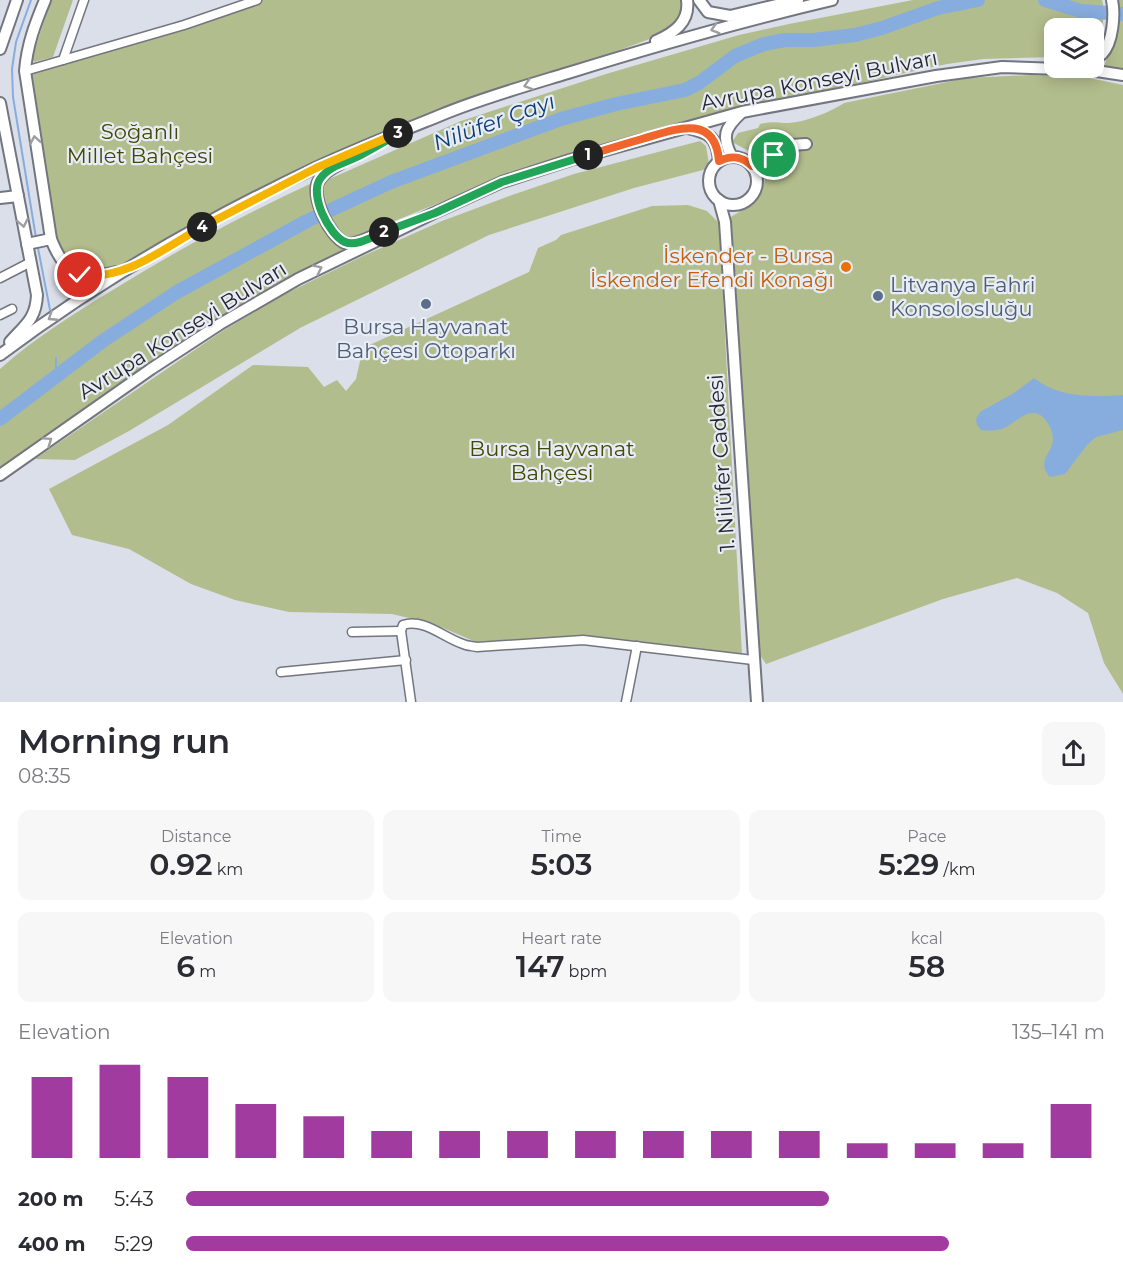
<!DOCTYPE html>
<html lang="en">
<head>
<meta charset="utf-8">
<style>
	body { margin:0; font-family:Montserrat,sans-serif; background:#f7f7f7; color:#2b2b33; height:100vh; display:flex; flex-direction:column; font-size:22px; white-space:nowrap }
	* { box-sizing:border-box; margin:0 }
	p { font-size:20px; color:#7c7c81 }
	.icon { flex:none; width:33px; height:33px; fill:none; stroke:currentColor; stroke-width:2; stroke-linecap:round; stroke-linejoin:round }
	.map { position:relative; height:702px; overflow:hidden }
	.side { display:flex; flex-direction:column; background:#fff; flex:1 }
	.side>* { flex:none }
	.fabs { position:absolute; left:1044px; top:18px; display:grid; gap:12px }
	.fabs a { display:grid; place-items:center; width:60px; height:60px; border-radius:12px; background:#fff; box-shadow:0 3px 15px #0003; font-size:30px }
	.pin { position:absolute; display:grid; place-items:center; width:51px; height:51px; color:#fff; margin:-26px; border:3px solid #fff; border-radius:50%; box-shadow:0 2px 6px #0007 }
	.km { position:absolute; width:30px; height:30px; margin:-15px; border-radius:50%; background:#222; color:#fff; font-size:16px; line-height:30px; text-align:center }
	.round { display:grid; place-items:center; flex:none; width:63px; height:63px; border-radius:12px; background:#f7f7f7 }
	.overview { display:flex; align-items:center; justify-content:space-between; height:102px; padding:0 18px }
	h1 { font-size:33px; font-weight:600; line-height:45px }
	.stats { display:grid; grid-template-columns:repeat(3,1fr); gap:9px; height:102px; padding:6px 18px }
	.stats div { display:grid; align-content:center; border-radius:12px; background:#f7f7f7; text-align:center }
	.stats b { font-size:30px; font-weight:600 }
	.stats small { font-size:16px; font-weight:400 }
	.stats p { font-size:16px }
	.chart { height:168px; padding:12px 18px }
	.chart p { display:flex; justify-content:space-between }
	.chart svg { width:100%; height:108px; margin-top:6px; stroke:#a13b9f; stroke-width:6 }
	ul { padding:0 18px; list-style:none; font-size:20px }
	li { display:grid; grid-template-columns:96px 72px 1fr; align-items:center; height:45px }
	li i { height:15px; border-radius:8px; background:#a13b9f }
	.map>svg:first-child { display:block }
	.green { fill:#b2bd8d }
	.water { fill:#87adde }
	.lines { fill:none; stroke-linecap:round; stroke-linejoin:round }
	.stream { stroke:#87adde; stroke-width:2 }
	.river { stroke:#87adde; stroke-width:14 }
	.minor-casing { stroke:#73767f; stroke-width:11 }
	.major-casing { stroke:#73767f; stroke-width:14 }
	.minor { stroke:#fff; stroke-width:8 }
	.major { stroke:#fff; stroke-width:10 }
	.oneway { stroke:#9e9ea0 }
	.split-1-casing { stroke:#fff; stroke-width:12 }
	.split-2-casing { stroke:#fff; stroke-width:12 }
	.split-3-casing { stroke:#fff; stroke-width:12 }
	.split-4-casing { stroke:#fff; stroke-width:12 }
	.split-5-casing { stroke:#fff; stroke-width:12 }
	.split-1 { stroke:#f0652b; stroke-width:8 }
	.split-2 { stroke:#22a559; stroke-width:8 }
	.split-3 { stroke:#22a559; stroke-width:8 }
	.split-4 { stroke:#f5b400; stroke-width:8 }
	.split-5 { stroke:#f5b400; stroke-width:8 }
	.food-dot { fill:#e8710a; stroke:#e8ecf6; stroke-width:2 }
	.service-dot { fill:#5c6f8a; stroke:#e8ecf6; stroke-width:2 }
	.labels { text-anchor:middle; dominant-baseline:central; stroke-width:4.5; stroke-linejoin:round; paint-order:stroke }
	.street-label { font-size:21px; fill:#27282c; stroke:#e8ecf6 }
	.park-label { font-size:21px; fill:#404a00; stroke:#e8ecf6 }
	.food-label { font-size:21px; fill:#c56008; stroke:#e8ecf6; text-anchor:end }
	.service-label { font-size:21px; fill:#4e5e75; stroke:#e8ecf6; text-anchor:start }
	.water-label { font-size:22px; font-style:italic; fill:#0a3e79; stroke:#e8ecf6 }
</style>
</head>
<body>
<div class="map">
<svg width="1123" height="702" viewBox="0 0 1123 702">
	<rect width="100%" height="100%" fill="#dbdfe9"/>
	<g class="green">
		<polygon points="51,0 73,0 53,57 34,62 32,58"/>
		<polygon points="257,0 683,0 685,10 678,23 663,34 577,66 447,108 127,266 95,274 77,270 63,258 53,231 28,72"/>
		<path d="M 913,0 L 1102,0 C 1106,12 1101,46 1094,57 L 1094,28 L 1054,28 L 1054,57 L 983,59 L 947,64 L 742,109 L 502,177 L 363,234 C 359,235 353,238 349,237 C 337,236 323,199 321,189 L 327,180 L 461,121 L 606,74 L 739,35 L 789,24 Z"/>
		<polygon points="1115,0 1123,0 1123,71 1104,67 1113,39"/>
		<path d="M 1030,75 L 1085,77 L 1123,85 L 1123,694 L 1104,663 L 1088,613 L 1057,593 L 1017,578 L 943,599 L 766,664 L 758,652 L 735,271 L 729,218 L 753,204 L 759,197 L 768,171 L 758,156 L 732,142 L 738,133 L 758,128 L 760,124 C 770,122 775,122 784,123 C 801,124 831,112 844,103 L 967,78 Z"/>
		<polygon points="700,141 706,146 709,164 703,170 634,188 489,235 300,328 129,431 75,460 35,459 221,332 287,293 363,256 442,221 512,195 574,174"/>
		<path d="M 312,183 C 313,206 324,236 345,248 L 332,256 L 297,274 L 213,322 L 121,383 L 0,470 L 0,369 C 36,337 75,313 116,288 C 179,249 245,214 312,183 Z"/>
		<polygon points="688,205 707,211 719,223 742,654 581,637 476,642 434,624 392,614 289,612 235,600 191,584 129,549 72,535 49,489 168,425 253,365 308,367 324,387 337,380 346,391 356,379 363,348 529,272 538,248 556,240 561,235 652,206"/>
	</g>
	<path class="water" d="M 1034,378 C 1059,398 1093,397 1123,395 L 1123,430 L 1096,437 L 1087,445 L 1065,474 L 1050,477 C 1031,455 1066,452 1047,422 C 1035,404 1021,417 1008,426 C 1000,431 989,431 981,430 L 977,425 L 976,419 L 980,412 L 1014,393 Z"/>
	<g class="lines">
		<g class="stream">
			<polyline points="31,0 16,42 12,69 13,97 36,238"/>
			<polyline points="38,248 50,310"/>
			<polyline points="56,358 56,376"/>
		</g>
		<g class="river">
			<polyline points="1045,0 1081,11 1123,14"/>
			<polyline points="0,419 104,340 177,292 307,221 391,182 561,119 616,104 685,90 699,83 735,56 764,44 785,40 813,40 855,35 882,28 938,8 978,0"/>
		</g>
		<defs>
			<g id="minor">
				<polyline points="63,60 84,0"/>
				<polyline points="25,71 184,25 257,0"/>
				<polyline points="0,278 31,262"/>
				<polyline points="0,315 12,309"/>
				<polyline points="352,632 401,631"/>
				<polyline points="281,672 406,660"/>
				<path d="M 411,702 L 401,631 L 403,625 C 424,618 444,638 463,644 C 467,646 473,646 477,647 L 583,640 L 753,660"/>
				<polyline points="626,702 637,646"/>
			</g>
			<g id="major">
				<path d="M 45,0 C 35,24 27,45 25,71 L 51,239 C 65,275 80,281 116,272"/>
				<polyline points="699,0 708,12 730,16 798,0"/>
				<path d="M 656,41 C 674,33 690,22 687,0"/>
				<polyline points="0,49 17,0"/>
				<path d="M 1094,58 C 1095,58 1101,55 1102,54 C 1113,43 1115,14 1112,0"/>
				<path d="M 0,103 L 37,295 C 36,319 25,325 10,342"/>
				<path d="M 687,128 C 710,133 717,137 719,161"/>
				<path d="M 732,157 C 721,136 725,128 741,113"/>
				<circle cx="733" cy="181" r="24"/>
				<path d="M 340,164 C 332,168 323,173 318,182 C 311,197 330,237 345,243 C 353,246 365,239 373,236"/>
				<polyline points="752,166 791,145 806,144"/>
				<polyline points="0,198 18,196"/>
				<polyline points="719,200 725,222 757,702"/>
				<polyline points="27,244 51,239"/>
				<path d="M 0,355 C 97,282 205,220 315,168 C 356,149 399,132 441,115 C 482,98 525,86 568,73 C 655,46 743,21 832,0"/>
				<polyline points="0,475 151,369 220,324 298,279 434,213 502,182 570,160 742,112 936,76 1002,67 1090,70 1123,75"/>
			</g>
		</defs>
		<use href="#minor" class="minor-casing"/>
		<use href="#major" class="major-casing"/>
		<use href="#minor" class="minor"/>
		<use href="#major" class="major"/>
	</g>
	<defs><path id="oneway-chevron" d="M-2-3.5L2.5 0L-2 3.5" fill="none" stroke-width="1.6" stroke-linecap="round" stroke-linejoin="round" transform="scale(1.5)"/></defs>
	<g class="oneway">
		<use href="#oneway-chevron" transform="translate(715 29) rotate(164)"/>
		<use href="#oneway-chevron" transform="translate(528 85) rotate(163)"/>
		<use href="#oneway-chevron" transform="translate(35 140) rotate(-100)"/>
		<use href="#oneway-chevron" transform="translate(23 223) rotate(79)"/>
		<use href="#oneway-chevron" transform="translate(318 269) rotate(-26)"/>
		<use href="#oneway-chevron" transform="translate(52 317) rotate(147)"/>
		<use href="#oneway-chevron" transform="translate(48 441) rotate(-35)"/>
	</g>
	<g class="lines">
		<defs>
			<path id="split-1" d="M 588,155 C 606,150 624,144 642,139 C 673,130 715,112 719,161 C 732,155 742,156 752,166 L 774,155"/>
			<polyline id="split-2" points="384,232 435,213 502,182 588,155"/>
			<path id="split-3" d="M 384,232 C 374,236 356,247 345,242 C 329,235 309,195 320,179 C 329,166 345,163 359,156 C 374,148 389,139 403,131 L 398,133"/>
			<polyline id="split-4" points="202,227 316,168 398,133"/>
			<path id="split-5" d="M 80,275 C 125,281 164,248 202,227"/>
		</defs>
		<use href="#split-1" class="split-1-casing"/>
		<use href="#split-2" class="split-2-casing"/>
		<use href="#split-3" class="split-3-casing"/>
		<use href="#split-4" class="split-4-casing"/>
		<use href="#split-5" class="split-5-casing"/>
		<use href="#split-1" class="split-1"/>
		<use href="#split-2" class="split-2"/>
		<use href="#split-3" class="split-3"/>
		<use href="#split-4" class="split-4"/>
		<use href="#split-5" class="split-5"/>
	</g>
	<circle class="food-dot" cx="846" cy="267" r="6"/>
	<g class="service-dot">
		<circle cx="878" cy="296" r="6"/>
		<circle cx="426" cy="304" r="6"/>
	</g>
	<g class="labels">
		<g class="street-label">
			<text transform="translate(819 80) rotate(-11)">Avrupa Konseyi Bulvarı</text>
			<text transform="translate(182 330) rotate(-32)">Avrupa Konseyi Bulvarı</text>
			<text transform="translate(721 463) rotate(-94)">1. Nilüfer Caddesi</text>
		</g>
		<g class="park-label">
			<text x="140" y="131">Soğanlı<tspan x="140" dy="24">Millet Bahçesi</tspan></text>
			<text x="552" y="448">Bursa Hayvanat<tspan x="552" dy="24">Bahçesi</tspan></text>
		</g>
		<g class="food-label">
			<text x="834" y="255">İskender - Bursa<tspan x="834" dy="24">İskender Efendi Konağı</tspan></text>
		</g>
		<g class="service-label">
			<text x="890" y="284">Litvanya Fahri<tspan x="890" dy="24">Konsolosluğu</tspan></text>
			<text x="426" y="326" text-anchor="middle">Bursa Hayvanat<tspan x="426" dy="24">Bahçesi Otoparkı</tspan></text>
		</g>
		<g class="water-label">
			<text transform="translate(494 122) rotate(-20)">Nilüfer Çayı</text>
		</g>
	</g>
</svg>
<div class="fabs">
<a><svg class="icon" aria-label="layers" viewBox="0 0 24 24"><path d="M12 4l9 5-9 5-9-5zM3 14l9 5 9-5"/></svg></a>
</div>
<div class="pin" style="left:774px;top:155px;background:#1e9e55"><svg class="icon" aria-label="arrive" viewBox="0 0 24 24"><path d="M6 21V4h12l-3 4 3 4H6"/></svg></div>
<div class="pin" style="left:80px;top:275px;background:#d93025"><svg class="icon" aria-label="check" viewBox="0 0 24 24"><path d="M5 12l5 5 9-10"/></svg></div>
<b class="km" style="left:588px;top:155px">1</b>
<b class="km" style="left:384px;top:232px">2</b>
<b class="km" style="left:398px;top:133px">3</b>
<b class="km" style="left:202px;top:227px">4</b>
</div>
<section class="side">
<div class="overview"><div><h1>Morning run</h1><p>08:35</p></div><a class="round"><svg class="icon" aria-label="share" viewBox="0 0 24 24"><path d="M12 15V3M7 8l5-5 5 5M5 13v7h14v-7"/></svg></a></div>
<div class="stats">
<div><p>Distance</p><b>0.92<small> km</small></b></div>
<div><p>Time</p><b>5:03</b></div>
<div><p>Pace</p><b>5:29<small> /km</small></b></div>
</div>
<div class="stats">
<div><p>Elevation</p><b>6<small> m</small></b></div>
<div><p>Heart rate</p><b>147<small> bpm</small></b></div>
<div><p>kcal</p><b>58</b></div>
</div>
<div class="chart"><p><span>Elevation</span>135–141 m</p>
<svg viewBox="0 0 160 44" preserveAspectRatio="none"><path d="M5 44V11M15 44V6M25 44V11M35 44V22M45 44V27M55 44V33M65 44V33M75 44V33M85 44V33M95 44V33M105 44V33M115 44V33M125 44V38M135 44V38M145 44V38M155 44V22"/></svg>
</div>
<ul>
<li><b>200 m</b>5:43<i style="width:70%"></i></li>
<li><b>400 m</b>5:29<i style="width:83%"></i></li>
</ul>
</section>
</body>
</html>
